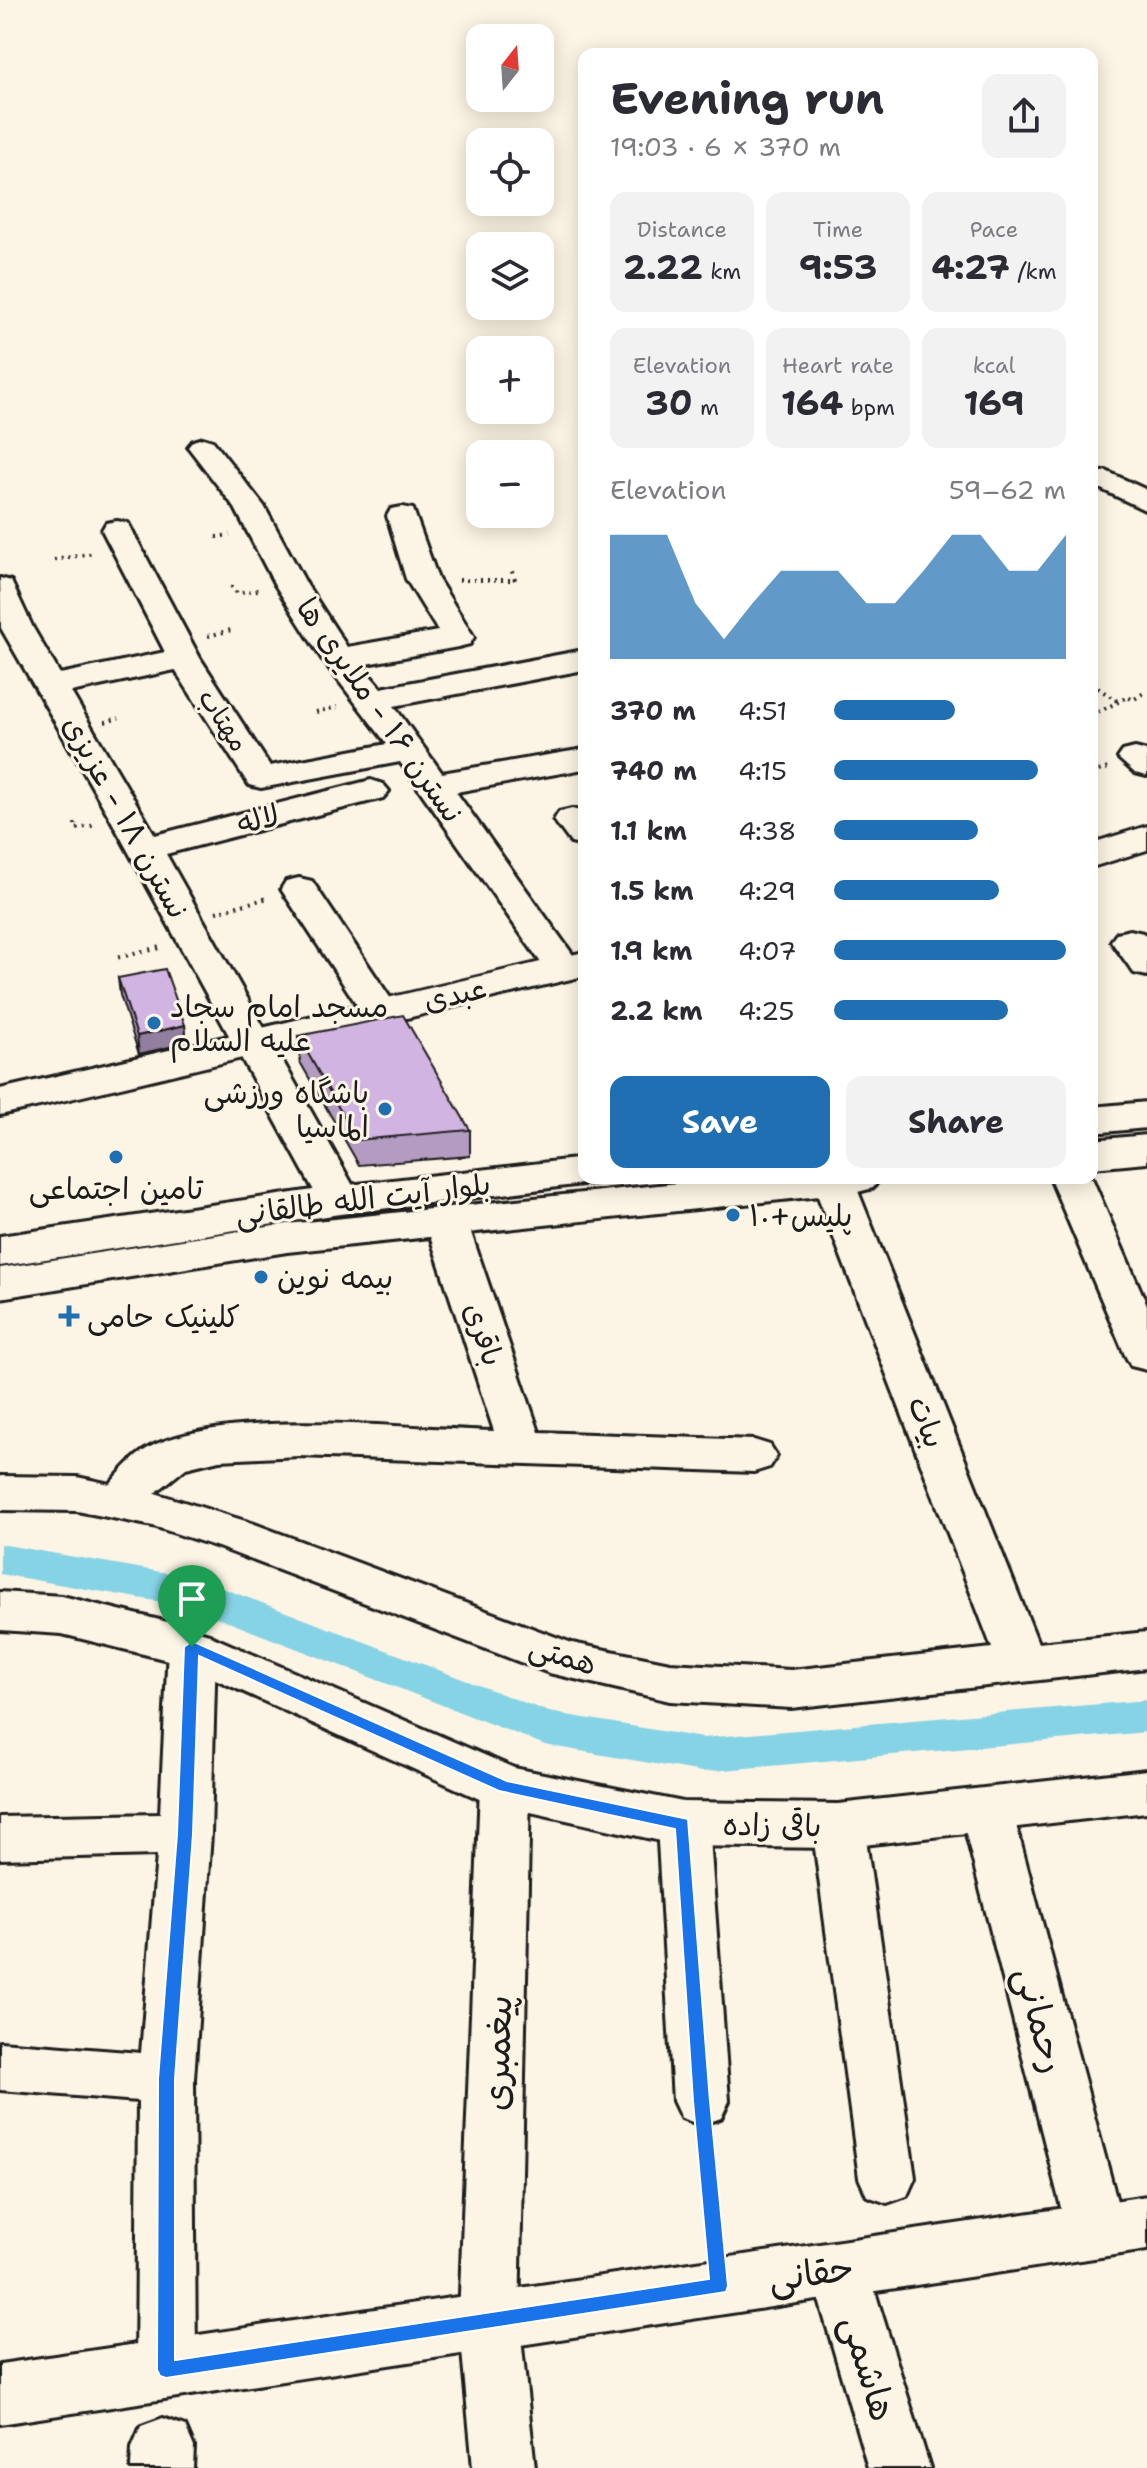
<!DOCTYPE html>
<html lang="en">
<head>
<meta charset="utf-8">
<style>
	body { margin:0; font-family:"Shantell Sans","Playpen Sans Arabic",sans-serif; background:#f2f2f3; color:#2b2b33; height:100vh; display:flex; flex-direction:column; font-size:30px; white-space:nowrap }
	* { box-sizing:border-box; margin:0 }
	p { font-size:26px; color:#7c7c81 }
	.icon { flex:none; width:44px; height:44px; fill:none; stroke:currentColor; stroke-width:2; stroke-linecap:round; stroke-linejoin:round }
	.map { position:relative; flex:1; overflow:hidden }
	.drawer { position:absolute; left:578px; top:48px; width:520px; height:1136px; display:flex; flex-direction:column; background:#fff; border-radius:16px; box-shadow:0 4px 20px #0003 }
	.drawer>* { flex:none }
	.needle { width:52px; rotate:17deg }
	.tools { position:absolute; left:466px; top:24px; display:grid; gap:16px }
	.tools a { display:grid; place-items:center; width:88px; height:88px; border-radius:16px; background:#fff; box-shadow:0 4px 20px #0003; font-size:40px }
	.pin { position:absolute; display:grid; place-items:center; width:68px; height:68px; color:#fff; margin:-82px -34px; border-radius:50% 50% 50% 0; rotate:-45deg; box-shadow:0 0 8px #0007 }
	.pin .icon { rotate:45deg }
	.round { display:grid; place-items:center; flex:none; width:84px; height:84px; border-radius:16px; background:#f2f2f3 }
	.overview { display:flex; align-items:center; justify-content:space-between; height:136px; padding:0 32px }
	h1 { font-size:44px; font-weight:700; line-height:60px }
	.figures { display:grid; grid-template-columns:repeat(3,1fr); gap:12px; height:136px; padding:8px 32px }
	.figures div { display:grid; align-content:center; border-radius:16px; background:#f2f2f3; text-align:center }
	.figures b { font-size:34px; font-weight:700 }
	.figures small { font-size:22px; font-weight:400 }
	.figures p { font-size:22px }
	.chart { height:224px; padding:16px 32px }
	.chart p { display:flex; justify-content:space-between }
	.chart svg { width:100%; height:144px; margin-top:8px; fill:#1f6fb2; opacity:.7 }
	.action { display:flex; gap:16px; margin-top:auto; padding:16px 32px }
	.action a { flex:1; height:92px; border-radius:16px; background:#1f6fb2; color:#fff; font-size:32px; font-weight:700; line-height:92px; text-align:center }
	.action a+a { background:#f2f2f3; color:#2b2b33 }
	ul { padding:0 32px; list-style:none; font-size:26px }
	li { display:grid; grid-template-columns:128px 96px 1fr; align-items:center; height:60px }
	li i { height:20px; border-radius:10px; background:#1f6fb2 }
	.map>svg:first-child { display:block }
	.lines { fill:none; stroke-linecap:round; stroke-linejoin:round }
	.canal { fill:#86d3e5; fill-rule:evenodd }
	.street-casing { stroke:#1c1c1c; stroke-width:6 }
	.secondary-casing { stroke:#1c1c1c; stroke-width:6 }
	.path-far2 { stroke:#1c1c1c; stroke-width:4; stroke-dasharray:2 5; stroke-linecap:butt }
	.path-far1 { stroke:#1c1c1c; stroke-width:5; stroke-dasharray:2 6; stroke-linecap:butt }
	.path { stroke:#1c1c1c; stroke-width:6; stroke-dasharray:3 8; stroke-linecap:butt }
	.street { fill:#fcf5e5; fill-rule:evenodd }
	.secondary { fill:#fcf5e5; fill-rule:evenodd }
	.wall { fill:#b49bc2; stroke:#1c1c1c; stroke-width:2 }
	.shaded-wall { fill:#927e9e; stroke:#1c1c1c; stroke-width:2 }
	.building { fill:#d1b4e1; stroke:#1c1c1c; stroke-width:2 }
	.route { fill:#1a73e8; stroke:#fff; stroke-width:2; fill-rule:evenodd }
	.poi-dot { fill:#1f6fb2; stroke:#fcf5e5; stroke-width:3 }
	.labels { text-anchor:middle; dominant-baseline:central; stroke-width:6; stroke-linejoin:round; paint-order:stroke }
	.far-street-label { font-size:26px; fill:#1c1c1c; stroke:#fcf5e5 }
	.street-label { font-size:30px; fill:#1c1c1c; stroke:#fcf5e5 }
	.poi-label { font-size:30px; fill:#1c1c1c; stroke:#fcf5e5; text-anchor:start }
	.near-street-label { font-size:36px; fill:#1c1c1c; stroke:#fcf5e5 }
</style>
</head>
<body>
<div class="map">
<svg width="1147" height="2468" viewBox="0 0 1147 2468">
	<rect width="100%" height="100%" fill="#fcf5e5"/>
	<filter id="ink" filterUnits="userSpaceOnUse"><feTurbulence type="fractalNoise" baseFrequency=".0125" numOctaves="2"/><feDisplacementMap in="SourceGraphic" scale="16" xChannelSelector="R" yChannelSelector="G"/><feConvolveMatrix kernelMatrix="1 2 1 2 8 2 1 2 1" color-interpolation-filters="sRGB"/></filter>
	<g filter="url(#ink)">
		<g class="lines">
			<polygon class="canal" points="0,1544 196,1578 549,1712 702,1738 1147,1700 1147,1732 702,1772 545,1745 190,1607 0,1574"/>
			<defs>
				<g id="street">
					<polygon points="203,438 213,441 264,506 307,585 347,647 438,631 406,579 387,516 391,509 402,507 413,509 438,579 474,637 470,644 458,647 361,665 381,688 584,650 584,670 394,706 442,773 584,749 584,769 456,792 583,969 577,977 564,980 551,977 400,762 261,788 249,785 175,670 71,692 155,835 371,780 383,784 389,791 383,798 166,854 361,1200 355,1209 340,1213 325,1209 319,1200 110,818 1,628 0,578 11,581 33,628 60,674 165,652 102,530 106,523 117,521 128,523 200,658 270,766 387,744 322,659 275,585 235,508 188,447 193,441"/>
					<polygon points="1106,471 1147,490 1147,511 1095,486 1092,482 1095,474"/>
					<polygon points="1135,748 1147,751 1147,776 1135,773 1118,758 1123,751"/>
					<polygon points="572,809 584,812 584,846 571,843 554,820 559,812"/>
					<polygon points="299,878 312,881 399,1011 394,1019 380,1023 366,1019 361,1011 281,889 286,881"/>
					<polygon points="1130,930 1143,933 1147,938 1147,976 1134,973 1111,941 1117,933"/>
					<path d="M 814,1178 L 852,1178 L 854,1181 L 1038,1643 L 1147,1632 L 1147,1668 L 791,1708 L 670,1701 L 549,1673 L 218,1547 L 153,1526 L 77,1511 L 0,1510 L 0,1476 L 77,1477 L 110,1484 C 123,1469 137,1452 156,1444 C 239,1409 402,1428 494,1431 L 425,1221 L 431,1211 L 446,1207 L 461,1211 L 467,1221 L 539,1432 L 754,1440 L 770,1445 L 777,1456 L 770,1467 L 754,1472 L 299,1456 L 219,1460 L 186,1468 L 155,1493 L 252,1523 L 572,1643 L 670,1663 L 791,1670 L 992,1648 L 812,1181 Z"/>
					<polygon points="1050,1178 1092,1178 1147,1305 1147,1370 1131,1366 1125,1355"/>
					<polygon points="192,1629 209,1634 216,1647 211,1834 194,2079 196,2370 187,2390 166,2398 145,2390 136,2370 138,2101 0,2090 0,2042 141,2053 157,1855 0,1859 0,1817 160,1814 168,1647 175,1634"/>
					<polygon points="505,1767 523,1773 530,1787 519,2319 535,2468 473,2468 459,2319 480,1787 487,1773"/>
					<polygon points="986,1790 1004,1796 1012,1810 1125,2231 1116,2249 1096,2257 1076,2249 1067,2231 960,1810 968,1796"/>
					<polygon points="683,1803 701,1809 709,1824 729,2101 721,2118 701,2125 681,2118 673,2101 657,1824 665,1809"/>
					<polygon points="838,1805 856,1811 864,1826 915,2178 907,2196 887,2203 867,2196 859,2178 812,1826 820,1811"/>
					<polygon points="839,2243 860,2250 868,2269 930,2468 868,2468 810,2269 818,2250"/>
					<polygon points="163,2418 185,2426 194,2447 193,2468 131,2468 132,2447 141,2426"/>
				</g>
				<g id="secondary">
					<polygon points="1147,826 1147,850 1092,867 1092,843"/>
					<path d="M 584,952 L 584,976 C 389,1021 195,1071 0,1115 L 0,1089 C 195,1045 389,997 584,952 Z"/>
					<polygon points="1147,1102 1147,1128 1092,1133 1092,1107"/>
					<polygon points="1147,1135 1147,1163 1092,1168 1092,1140"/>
					<polygon points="584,1158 584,1178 602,1178 599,1182 340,1214 0,1266 0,1236 340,1186"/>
					<polygon points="725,1178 880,1178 873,1188 858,1192 287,1252 0,1298 0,1268 287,1224"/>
					<polygon points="0,1592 62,1596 192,1628 514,1768 683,1802 838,1804 1147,1770 1147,1812 838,1848 683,1846 486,1802 180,1663 62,1634 0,1630"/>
					<polygon points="1147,2196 1147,2250 0,2424 0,2364"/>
				</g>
			</defs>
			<use href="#street" class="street-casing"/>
			<use href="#secondary" class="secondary-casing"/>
			<g class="path-far2">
				<polyline points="216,537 230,535"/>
				<polyline points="54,560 94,553"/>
				<polyline points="459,580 515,580 511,569"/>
				<polyline points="231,586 237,593 258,590"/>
				<polyline points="208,636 231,630"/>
				<polyline points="1092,684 1117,701"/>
				<polyline points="316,712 337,707"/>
				<polyline points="1098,712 1128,697 1133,700 1147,691"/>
				<polyline points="105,722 119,718"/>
				<polyline points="1092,773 1108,768"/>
				<polyline points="75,823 76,829 96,825"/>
				<polyline points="216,912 268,898"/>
			</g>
			<polyline class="path-far1" points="118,957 163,947"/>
			<polyline class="path" points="705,2140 715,2245"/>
			<use href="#street" class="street"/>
			<use href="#secondary" class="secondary"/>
		</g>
		<g class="wall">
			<polygon points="118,978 185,1025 187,1043 139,1054 120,995"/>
			<polygon points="298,1036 470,1130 470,1156 359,1165 300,1062"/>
		</g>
		<polygon class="shaded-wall" points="185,1025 187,1043 139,1054 137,1036"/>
		<g class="building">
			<polygon points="165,969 185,1025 137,1036 118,978"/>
			<polygon points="403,1015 470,1130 357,1140 298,1036"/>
		</g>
	</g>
	<path class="route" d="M 192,1641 L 507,1781 L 688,1819 L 710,2101 L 728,2286 L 726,2292 L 166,2378 L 160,2376 L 157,2370 L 158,2079 L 177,1834 L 184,1647 ZM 199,1656 L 499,1791 L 675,1829 L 693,2101 L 709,2279 L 175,2360 L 175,2079 L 193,1834 Z"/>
	<g class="poi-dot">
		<circle cx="154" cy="1023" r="8"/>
		<circle cx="385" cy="1109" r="8"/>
		<circle cx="116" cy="1157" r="8"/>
		<circle cx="733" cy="1215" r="8"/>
		<circle cx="261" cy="1277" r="8"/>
		<path d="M65 1304h8v8h8v8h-8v8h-8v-8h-8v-8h8z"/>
	</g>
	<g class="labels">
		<g class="far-street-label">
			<text transform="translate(224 720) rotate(57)">مهتاب</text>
		</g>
		<g class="street-label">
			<text transform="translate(380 710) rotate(55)">نسترن ۱۶ - ملایری ها</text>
			<text transform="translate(126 817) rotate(61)">نسترن ۱۸ - عزیزی</text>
			<text transform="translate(258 819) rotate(-14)">لاله</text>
			<text transform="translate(455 994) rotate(-13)">عبدی</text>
			<text transform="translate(363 1199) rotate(-7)">بلوار آیت الله طالقانی</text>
			<text transform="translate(484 1334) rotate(71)">باقری</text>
			<text transform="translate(927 1422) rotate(69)">بیات</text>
			<text transform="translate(563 1655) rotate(17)">همتی</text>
			<text transform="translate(772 1825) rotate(1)">باقی زاده</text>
		</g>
		<g class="poi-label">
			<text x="170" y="1006">مسجد امام سجاد<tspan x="170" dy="34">علیه السلام</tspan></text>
			<text x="369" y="1092" text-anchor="end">باشگاه ورزشی<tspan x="369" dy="34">الماسیا</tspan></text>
			<text x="116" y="1188" text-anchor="middle">تامین اجتماعی</text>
			<text x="749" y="1215">پلیس+۱۰</text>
			<text x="277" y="1277">بیمه نوین</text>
			<text x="87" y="1316">کلینیک حامی</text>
		</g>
		<g class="near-street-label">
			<text transform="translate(1041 2020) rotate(75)">رحمانی</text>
			<text transform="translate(497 2053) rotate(-88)">پیغمبری</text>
			<text transform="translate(811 2273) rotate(-8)">حقانی</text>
			<text transform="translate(869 2368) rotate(73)">هاشمی</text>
		</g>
	</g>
</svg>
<div class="tools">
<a><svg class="needle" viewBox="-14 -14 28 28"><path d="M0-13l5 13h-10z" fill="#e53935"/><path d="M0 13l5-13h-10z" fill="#7c7c81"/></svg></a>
<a><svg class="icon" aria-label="locate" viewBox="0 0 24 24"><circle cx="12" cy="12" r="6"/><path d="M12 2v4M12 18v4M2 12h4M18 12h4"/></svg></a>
<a><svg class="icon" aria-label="layers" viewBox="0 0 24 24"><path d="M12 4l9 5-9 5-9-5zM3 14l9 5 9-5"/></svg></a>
<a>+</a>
<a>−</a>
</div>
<div class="pin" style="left:192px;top:1647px;background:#1e9e55"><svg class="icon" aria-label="arrive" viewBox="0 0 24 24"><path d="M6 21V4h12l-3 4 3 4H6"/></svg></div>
<section class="drawer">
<div class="overview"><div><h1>Evening run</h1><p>19:03 · 6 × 370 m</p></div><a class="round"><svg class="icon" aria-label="share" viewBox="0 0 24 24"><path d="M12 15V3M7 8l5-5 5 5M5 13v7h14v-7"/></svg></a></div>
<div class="figures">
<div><p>Distance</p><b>2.22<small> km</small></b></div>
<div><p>Time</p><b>9:53</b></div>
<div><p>Pace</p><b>4:27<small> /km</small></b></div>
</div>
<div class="figures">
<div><p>Elevation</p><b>30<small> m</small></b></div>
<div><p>Heart rate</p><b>164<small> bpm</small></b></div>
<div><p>kcal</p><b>169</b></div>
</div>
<div class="chart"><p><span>Elevation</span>59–62 m</p>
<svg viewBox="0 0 160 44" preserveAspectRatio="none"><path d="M0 44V6L10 6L20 6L30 27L40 38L50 27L60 17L70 17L80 17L90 27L100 27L110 17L120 6L130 6L140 17L150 17L160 6V44z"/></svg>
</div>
<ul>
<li><b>370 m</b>4:51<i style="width:52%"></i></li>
<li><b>740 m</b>4:15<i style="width:88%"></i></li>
<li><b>1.1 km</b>4:38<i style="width:62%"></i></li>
<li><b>1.5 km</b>4:29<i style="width:71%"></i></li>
<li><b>1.9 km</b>4:07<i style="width:100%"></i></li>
<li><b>2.2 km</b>4:25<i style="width:75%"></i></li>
</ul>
<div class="action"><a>Save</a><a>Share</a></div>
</section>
</div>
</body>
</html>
